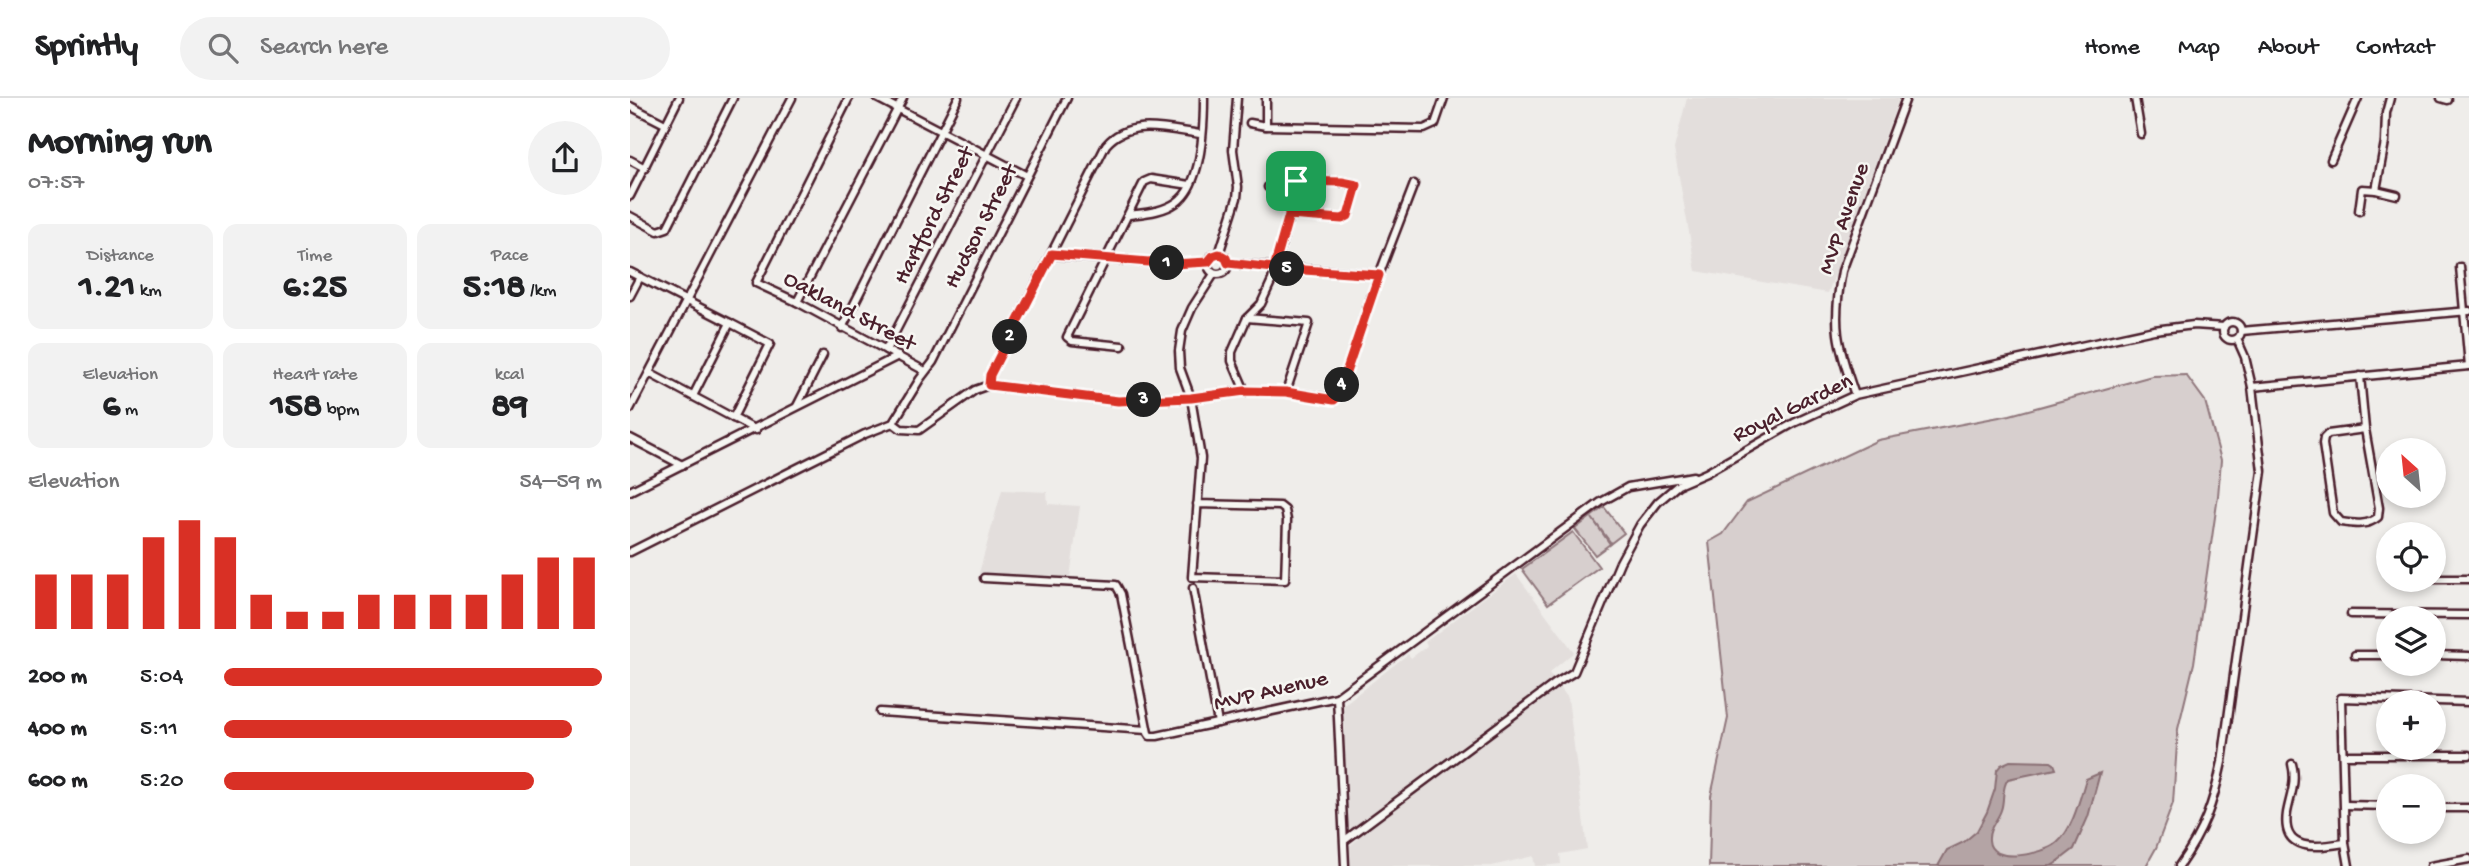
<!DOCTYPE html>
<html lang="en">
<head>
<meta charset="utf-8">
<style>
	body { margin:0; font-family:"Gochi Hand",sans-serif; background:#f2f2f2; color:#202124; height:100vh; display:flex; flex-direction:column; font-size:26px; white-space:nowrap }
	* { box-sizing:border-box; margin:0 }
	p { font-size:23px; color:#757577 }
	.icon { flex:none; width:38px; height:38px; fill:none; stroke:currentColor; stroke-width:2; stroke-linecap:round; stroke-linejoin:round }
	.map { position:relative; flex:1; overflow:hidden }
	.details { display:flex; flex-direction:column; background:#fff; width:630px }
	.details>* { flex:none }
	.needle { width:46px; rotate:333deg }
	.fabs { position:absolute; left:1746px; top:340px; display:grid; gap:14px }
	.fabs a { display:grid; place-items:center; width:70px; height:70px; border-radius:50%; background:#fff; box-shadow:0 4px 10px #0003; font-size:35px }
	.pin { position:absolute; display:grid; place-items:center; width:60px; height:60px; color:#fff; margin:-30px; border-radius:14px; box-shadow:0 4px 10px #0006 }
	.km { position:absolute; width:35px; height:35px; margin:-18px; border-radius:50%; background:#222; color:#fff; font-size:19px; line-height:35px; text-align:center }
	.round { display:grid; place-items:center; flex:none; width:74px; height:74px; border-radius:37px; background:#f2f2f2 }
	.headline { display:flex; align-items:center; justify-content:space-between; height:119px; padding:0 28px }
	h1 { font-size:38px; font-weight:700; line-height:52px }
	.metrics { display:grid; grid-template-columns:repeat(3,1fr); gap:10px; height:119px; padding:7px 28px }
	.metrics div { display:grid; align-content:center; border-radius:14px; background:#f2f2f2; text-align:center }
	.metrics b { font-size:35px; font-weight:700 }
	.metrics small { font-size:19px; font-weight:400 }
	.metrics p { font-size:19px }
	.chart { height:196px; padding:14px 28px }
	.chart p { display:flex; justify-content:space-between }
	.chart svg { width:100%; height:126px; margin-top:7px; stroke:#d93025; stroke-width:6 }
	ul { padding:0 28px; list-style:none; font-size:23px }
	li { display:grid; grid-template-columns:112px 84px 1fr; align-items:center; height:52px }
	li i { height:18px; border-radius:9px; background:#d93025 }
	header { display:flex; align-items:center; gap:42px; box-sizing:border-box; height:98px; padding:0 35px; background:#fff; border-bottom:2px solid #e0e0e0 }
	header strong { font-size:33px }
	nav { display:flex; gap:38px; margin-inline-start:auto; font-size:24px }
	.search { width:490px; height:63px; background:#f2f2f2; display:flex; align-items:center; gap:18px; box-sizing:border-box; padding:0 24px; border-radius:38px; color:#757577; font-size:26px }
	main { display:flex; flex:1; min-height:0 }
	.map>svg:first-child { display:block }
	.built { fill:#e3dedc }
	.green { fill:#d7cfce; stroke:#90777c; stroke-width:2 }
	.water { fill:#b4a4a5; stroke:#8a6f74; stroke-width:2 }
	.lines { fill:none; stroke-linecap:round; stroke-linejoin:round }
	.street-casing { stroke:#4a1f2b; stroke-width:11 }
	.street { stroke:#f6f6f2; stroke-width:6 }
	.route-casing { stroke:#fff; stroke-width:14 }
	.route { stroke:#d93025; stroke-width:9 }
	.labels { text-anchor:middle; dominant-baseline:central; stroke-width:5; stroke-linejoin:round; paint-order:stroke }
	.street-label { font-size:23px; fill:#4a1f2b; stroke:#f6f6f2 }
</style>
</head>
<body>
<header>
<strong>Sprintly</strong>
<div class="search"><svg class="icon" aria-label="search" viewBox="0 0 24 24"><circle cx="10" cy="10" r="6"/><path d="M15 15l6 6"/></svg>Search here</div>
<nav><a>Home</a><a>Map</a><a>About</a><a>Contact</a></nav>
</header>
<main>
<section class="details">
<div class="headline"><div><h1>Morning run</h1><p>07:57</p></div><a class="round"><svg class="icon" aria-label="share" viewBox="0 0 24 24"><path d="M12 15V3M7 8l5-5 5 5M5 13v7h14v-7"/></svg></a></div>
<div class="metrics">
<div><p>Distance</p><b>1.21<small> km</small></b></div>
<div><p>Time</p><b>6:25</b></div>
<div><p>Pace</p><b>5:18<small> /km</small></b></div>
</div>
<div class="metrics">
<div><p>Elevation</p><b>6<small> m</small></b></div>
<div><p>Heart rate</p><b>158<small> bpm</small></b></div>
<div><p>kcal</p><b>89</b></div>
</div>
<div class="chart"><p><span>Elevation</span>54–59 m</p>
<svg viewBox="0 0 160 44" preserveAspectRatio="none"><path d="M5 44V25M15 44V25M25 44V25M35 44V12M45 44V6M55 44V12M65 44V32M75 44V38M85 44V38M95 44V32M105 44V32M115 44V32M125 44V32M135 44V25M145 44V19M155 44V19"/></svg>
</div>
<ul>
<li><b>200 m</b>5:04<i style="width:100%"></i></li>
<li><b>400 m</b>5:11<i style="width:92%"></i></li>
<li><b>600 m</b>5:20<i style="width:82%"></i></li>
</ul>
</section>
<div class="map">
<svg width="1839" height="768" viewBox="0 0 1839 768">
	<rect width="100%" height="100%" fill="#efedea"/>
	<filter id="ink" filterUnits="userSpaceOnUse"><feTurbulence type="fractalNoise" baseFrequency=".0143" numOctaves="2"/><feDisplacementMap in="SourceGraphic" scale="14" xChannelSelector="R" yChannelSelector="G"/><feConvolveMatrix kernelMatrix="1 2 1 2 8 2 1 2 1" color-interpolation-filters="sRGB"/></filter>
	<g filter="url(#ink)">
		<g class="built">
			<polygon points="1057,0 1269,0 1198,195 1066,173 1044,51"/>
			<polygon points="372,392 417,394 418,406 450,408 440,479 349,475"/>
			<polygon points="886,476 944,554 919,575 938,600 957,751 930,756 931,766 912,768 905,768 903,758 862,768 718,768 718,749 728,741 717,726 714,612 712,608 778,556 781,560 797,548 795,544"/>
		</g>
		<g class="green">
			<polygon points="1556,277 1575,303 1591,362 1588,398 1564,565 1548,631 1543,705 1526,750 1516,768 1079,768 1081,698 1098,620 1079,444 1093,436 1117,404 1248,342 1380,317 1522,278"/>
			<polygon points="974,409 994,435 981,445 962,420 980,446 965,457 945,431"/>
			<polygon points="943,434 969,469 918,506 892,471"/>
		</g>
		<path class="water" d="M 1380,663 L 1421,664 L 1424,666 L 1426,671 L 1378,681 C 1371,690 1375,701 1371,712 C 1368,722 1358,730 1359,742 C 1360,768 1414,756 1427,745 C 1443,731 1450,700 1456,681 L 1470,675 L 1458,719 L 1444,751 L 1426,765 L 1421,768 L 1308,768 L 1317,752 L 1334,744 L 1347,733 L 1357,714 L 1365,691 L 1367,672 L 1371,667 Z"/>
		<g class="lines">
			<defs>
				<g id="street">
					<polyline points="219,0 126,185 167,204 295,273"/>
					<polyline points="247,0 397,78"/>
					<polyline points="1505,0 1511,36"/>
					<polyline points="1811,0 1818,2"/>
					<polyline points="0,8 35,26"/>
					<polyline points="620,25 636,28 794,31 805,26 814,0"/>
					<polyline points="636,28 636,0"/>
					<path d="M 571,36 C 539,32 500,19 476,47 L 360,277 L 359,287 L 488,303 L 561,300 L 615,293 L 656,294 L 704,301 L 708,298 L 749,177 L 784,86"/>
					<polyline points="0,62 15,70"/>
					<polyline points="1701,62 1728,0"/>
					<polyline points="638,89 657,91"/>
					<polyline points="1746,92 1755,44 1756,15 1760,0"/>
					<polyline points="0,98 49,0"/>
					<polyline points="1729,113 1732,91 1746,92 1767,97"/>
					<path d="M 499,117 C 515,115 533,114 547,104 C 572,86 574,28 574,0"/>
					<polyline points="0,118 28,133 37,130 103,0"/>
					<polyline points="589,156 607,100 608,89 603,52 607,0"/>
					<circle cx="588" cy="166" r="10"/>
					<polyline points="422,157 543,166 578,164"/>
					<polyline points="598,165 749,177"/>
					<polyline points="1830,169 1839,268"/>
					<polyline points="0,174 100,225 63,298"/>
					<polyline points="0,198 10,179"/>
					<polyline points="167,204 273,0"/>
					<polyline points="617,220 679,225 656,294"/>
					<circle cx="1602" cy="233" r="9"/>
					<polyline points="100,225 140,246 103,320"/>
					<polyline points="212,230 328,0"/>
					<polyline points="1611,233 1839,213"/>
					<polyline points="492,248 442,243 437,239 514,84 521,81 560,87"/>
					<polyline points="256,252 386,0"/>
					<polyline points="19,275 126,332"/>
					<path d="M 1730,278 L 1735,331 L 1749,410 L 1748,419 C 1738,428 1724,426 1711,424 L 1703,415 L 1693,346 L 1694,340 L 1698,336 L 1735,331"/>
					<polyline points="1622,289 1839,268"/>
					<polyline points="615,293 602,263 602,254 617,220 631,206 642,182 659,117 657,91 665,83 712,84 727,87 718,118 712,121 659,117"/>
					<path d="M 1225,297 C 1207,246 1202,227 1212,173 L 1276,0"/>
					<polyline points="167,308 193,257"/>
					<polyline points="0,311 162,0"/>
					<polyline points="263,325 271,331 289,332 345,292 359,287"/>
					<polyline points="0,340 52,367"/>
					<polyline points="0,393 268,258"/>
					<polyline points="567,406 650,408 655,412 657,422 655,482 562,479 571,360 561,300 550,270 549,253 552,233 562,210 584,176"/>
					<polyline points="0,454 235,336 263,325 290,281 303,264 437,0"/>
					<polyline points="354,480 486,487 491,496 518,635 520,638 527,638 707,599 971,404 998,389 1063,378"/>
					<polyline points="1804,481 1839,481"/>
					<polyline points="563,490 588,625"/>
					<polyline points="1721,516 1839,517"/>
					<polyline points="1725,557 1759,557"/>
					<polyline points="1804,557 1839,558"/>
					<polyline points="707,599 715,768"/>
					<polyline points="250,614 517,632"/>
					<polyline points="1714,657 1839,657"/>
					<path d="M 1662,666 C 1667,684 1660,698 1657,715 C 1651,756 1689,749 1715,745"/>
					<polyline points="1715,707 1759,708"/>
					<polyline points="1804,710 1839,710"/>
					<polyline points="715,742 926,585 944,574 990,464 1010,427 1028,404 1048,387 1076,375 1164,325 1225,297 1524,232 1564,227 1594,229"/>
					<path d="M 1549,768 C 1574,732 1583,707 1592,664 L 1632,373 L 1622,289 L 1615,259 L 1607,241"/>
					<polyline points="1719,768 1715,745 1711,600 1839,604"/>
					<polyline points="1801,768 1839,761"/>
				</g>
			</defs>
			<use href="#street" class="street-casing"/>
			<use href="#street" class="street"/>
		</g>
	</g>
	<g class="lines" filter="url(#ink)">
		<defs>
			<polyline id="route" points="666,83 657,91 659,117 644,170 598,165 596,160 589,156 583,158 578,164 543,166 422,156 360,277 359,287 488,303 561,300 615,293 656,294 704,302 708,298 749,177 644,170 659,117 712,121 718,118 727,87 712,84 666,83"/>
		</defs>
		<use href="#route" class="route-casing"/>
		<use href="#route" class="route"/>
	</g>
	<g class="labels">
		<g class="street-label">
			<text transform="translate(305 118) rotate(-63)">Hartford Street</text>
			<text transform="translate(1215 121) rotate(-71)">MVP Avenue</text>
			<text transform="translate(352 129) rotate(-63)">Hudson Street</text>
			<text transform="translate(219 214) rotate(28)">Oakland Street</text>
			<text transform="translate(1163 311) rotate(-26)">Royal Garden</text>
			<text transform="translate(641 594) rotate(-13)">MVP Avenue</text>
		</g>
	</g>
</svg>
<div class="fabs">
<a><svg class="needle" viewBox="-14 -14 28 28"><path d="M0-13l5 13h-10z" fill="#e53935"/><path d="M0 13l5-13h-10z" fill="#757577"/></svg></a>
<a><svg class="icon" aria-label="locate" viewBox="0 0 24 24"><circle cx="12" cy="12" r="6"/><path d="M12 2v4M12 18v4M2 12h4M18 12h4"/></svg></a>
<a><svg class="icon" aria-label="layers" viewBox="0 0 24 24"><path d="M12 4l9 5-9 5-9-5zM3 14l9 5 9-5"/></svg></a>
<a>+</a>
<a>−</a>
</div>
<div class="pin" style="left:666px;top:83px;background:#1e9e55"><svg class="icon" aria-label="arrive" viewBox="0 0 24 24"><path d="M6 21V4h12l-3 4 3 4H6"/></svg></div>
<b class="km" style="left:537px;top:165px">1</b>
<b class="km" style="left:380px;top:239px">2</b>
<b class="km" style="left:514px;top:302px">3</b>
<b class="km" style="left:712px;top:287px">4</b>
<b class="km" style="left:657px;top:171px">5</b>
</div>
</main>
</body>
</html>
